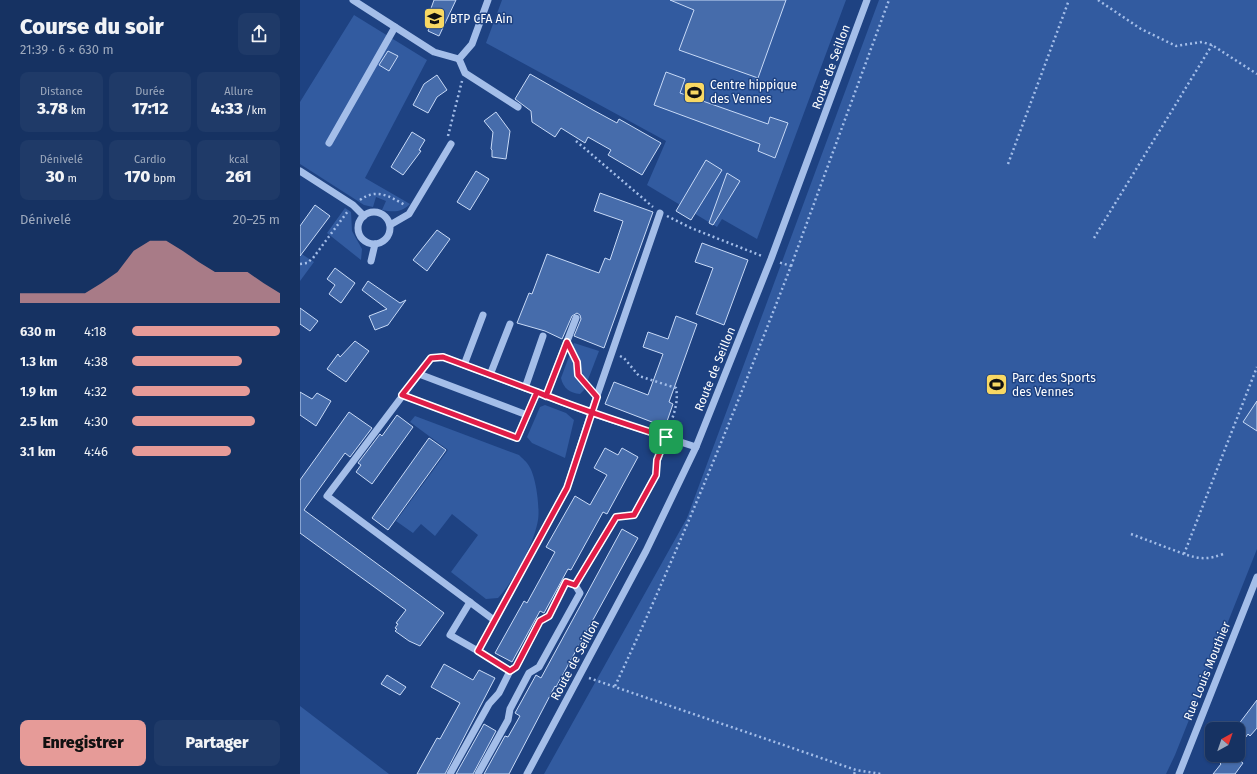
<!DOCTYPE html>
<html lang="fr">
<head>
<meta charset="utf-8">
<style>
	body { margin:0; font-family:"Fira Sans",sans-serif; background:#1f3a68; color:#f1f3f6; height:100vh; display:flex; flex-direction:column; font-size:15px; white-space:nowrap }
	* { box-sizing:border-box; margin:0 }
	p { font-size:13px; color:#9eaabe }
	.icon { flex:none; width:22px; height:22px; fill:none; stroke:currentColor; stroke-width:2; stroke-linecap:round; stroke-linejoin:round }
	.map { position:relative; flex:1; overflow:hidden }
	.panel { display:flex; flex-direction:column; background:#163262; width:300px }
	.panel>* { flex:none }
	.needle { width:26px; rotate:40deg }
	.buttons { position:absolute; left:905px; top:722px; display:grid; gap:8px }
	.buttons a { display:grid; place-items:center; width:40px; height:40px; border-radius:8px; background:#163262; box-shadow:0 1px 3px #0004,0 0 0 1px #354d77; font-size:20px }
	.pin { position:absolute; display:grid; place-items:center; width:34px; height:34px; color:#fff; margin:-17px; border-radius:8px; box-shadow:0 2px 6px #0006 }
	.round { display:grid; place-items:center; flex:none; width:42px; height:42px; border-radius:8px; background:#1f3a68 }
	.headline { display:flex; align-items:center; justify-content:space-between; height:68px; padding:0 20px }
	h1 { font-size:22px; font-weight:800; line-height:30px }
	.figures { display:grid; grid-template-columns:repeat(3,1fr); gap:6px; height:68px; padding:4px 20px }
	.figures div { display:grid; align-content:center; border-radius:8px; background:#1f3a68; text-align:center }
	.figures b { font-size:17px; font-weight:800 }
	.figures small { font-size:11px; font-weight:400 }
	.figures p { font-size:11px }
	.chart { height:112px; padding:8px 20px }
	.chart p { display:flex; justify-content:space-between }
	.chart svg { width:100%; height:72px; margin-top:4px; fill:#e69b98; opacity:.7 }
	.action { display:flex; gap:8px; margin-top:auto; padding:8px 20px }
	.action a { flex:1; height:46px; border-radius:8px; background:#e69b98; color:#111; font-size:16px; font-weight:800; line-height:46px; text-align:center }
	.action a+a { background:#1f3a68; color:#f1f3f6 }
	ul { padding:0 20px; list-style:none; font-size:13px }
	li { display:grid; grid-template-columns:64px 48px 1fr; align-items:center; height:30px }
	li i { height:10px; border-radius:5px; background:#e69b98 }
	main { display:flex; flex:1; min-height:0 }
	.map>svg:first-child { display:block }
	.green { fill:#325ba0 }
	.building { fill:#466cab; stroke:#c8daf7 }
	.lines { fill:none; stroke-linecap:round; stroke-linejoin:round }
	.path { stroke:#a4bee9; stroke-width:2.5; stroke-dasharray:2 3; stroke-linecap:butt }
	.minor { stroke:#a4bee9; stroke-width:7 }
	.route-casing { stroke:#fff; stroke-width:8 }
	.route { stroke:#e11d48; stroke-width:5 }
	.labels { text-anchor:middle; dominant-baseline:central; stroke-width:3; stroke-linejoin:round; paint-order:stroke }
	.poi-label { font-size:12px; fill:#fff; stroke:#1e4282; text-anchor:start }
	.street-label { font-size:12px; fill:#fff; stroke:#1e4282 }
</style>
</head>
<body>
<main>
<section class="panel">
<div class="headline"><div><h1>Course du soir</h1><p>21:39 · 6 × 630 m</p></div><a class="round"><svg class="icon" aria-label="share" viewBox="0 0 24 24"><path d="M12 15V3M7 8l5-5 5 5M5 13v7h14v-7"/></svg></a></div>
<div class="figures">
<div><p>Distance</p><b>3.78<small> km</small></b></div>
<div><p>Durée</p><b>17:12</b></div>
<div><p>Allure</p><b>4:33<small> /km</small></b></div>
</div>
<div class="figures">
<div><p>Dénivelé</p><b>30<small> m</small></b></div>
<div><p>Cardio</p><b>170<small> bpm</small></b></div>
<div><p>kcal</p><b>261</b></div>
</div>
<div class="chart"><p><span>Dénivelé</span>20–25 m</p>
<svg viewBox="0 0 160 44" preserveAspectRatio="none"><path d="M0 44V38L10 38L20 38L30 38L40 38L50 32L60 25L70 12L80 6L90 6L100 12L110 19L120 25L130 25L140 25L150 32L160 38V44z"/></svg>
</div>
<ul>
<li><b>630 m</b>4:18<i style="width:100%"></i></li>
<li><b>1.3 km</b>4:38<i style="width:74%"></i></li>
<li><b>1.9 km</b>4:32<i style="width:80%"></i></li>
<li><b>2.5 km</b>4:30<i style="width:83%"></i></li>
<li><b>3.1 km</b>4:46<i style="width:67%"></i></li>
</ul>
<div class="action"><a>Enregistrer</a><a>Partager</a></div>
</section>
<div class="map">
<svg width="957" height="774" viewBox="0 0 957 774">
	<rect width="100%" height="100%" fill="#1e4282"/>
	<g class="green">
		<polygon points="202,0 546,0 457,239 422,219 417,227 347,185 366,141 186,43"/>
		<polygon points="579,0 957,0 957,549 875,755 866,774 244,774 387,518"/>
		<path d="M 54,15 L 127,60 L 65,178 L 110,204 C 101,213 93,212 82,210 L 86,201 L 76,197 L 73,207 L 64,205 L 0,164 L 0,102 Z"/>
		<polygon points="45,208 51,212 52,231 62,249 61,260 27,233"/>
		<polygon points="0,253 14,262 0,281"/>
		<path d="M 274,343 L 299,351 L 284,390 L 280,394 C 270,393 263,388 261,378 Z"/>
		<polygon points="245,405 266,413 274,420 265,458 232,443 227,437 240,407"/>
		<path d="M 115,416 L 219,455 C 222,458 227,462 229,466 C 236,476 240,508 238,520 C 234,544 214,581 198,598 L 186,599 L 151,572 L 178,535 L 152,514 L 135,536 L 121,524 L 113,533 L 96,521 L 148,450 L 110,422 Z"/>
		<polygon points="0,706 89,774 0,774"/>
	</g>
	<g class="building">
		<polygon points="134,0 156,0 139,36 128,31 134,16 129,14"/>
		<polygon points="370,0 486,0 458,78 379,50 394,10"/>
		<polygon points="88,51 98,56 89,71 79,65"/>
		<polygon points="366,72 385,79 380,93 468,124 470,117 488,123 475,158 458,151 460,144 354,105"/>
		<polygon points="230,74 293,110 317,123 319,119 361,143 342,175 308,155 311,150 288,137 285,143 261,128 255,137 232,122 231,111 215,99"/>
		<polygon points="137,75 147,90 137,97 128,113 113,105 124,84"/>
		<polygon points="196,112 210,131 206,159 192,157 192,150 191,149 193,132 184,121"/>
		<polygon points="112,132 125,140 119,150 121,151 103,175 91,167"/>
		<polygon points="406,160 422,170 391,220 376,211"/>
		<polygon points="176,171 189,179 170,210 157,202"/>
		<polygon points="427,173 440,181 413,225 409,223"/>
		<polygon points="300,193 353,212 304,348 274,336 281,319 280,315 277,313 272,316 262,339 245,331 217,323 229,293 232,294 247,254 299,273 305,258 310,260 323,221 294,211"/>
		<polygon points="15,205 30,216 0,256 0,226"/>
		<polygon points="137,230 150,239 127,271 113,260"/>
		<polygon points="402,243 448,260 424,325 396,314 413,268 395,262"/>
		<polygon points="35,268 55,283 41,303 29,294 35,285 27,279"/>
		<polygon points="68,281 100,303 106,300 88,325 75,330 69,316 87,309 62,290"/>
		<polygon points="0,308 18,321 10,331 0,324"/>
		<polygon points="376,316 397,324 369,402 373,404 365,427 305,404 314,382 348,395 363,354 343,347 348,332 368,339"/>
		<polygon points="55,341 69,351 46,382 27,369 38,354 40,357"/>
		<polygon points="0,392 12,399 17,393 31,401 16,426 0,415"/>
		<polygon points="957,401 957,431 943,422"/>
		<polygon points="49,412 72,428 50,457 45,453 4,510 144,613 120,646 109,641 95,631 97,629 95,628 98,624 96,623 106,610 0,533 0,480"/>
		<polygon points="97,415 113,427 72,484 56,472 61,465 58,463 80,434 82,436"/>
		<polygon points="129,438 146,450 88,530 72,518"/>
		<polygon points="305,448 318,455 322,448 338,457 307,514 303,512 271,570 268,569 244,613 240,611 212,662 195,653 224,601 227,603 255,552 246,547 275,496 290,505 307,475 294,468"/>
		<polygon points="322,529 338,538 256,687 255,686 209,774 184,774 205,736 208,737 220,716 215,713 236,675 241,678"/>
		<polygon points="144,664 173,680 179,670 195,678 145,774 117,774 137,738 140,739 160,703 131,687"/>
		<polygon points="87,675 106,687 100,695 81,684"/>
		<polygon points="957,700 957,728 950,736 948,734 938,748 938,725"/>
		<polygon points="184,724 196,731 173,774 156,774"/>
		<polygon points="924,755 933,755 943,763 935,774 913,774 921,764 919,762"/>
	</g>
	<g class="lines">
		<g class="path">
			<polyline points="798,0 841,29 876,46 902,42 912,45 957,74"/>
			<polyline points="148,136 162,81"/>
			<polyline points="276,141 353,207"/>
			<polyline points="708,164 769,0"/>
			<path d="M 60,200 C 76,188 89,196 105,205"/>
			<polyline points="367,216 391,228 462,256"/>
			<polyline points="794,238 912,45"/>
			<polyline points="0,264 7,263 13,258 48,211"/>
			<polyline points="491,266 589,0"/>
			<polyline points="272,353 277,362 278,375 289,389"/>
			<path d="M 320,356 L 324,358 L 339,376 L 376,388 C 379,403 373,415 369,429"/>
			<polyline points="831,534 884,554"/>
			<path d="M 923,554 C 908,560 899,559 884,554 L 957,367"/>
			<polyline points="289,678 556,770 581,774"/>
			<path d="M 315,686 C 380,548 436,408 491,266 L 478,262"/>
			<polyline points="554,774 556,770"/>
		</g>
		<g class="minor">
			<polyline points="53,0 134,52 159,59"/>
			<polyline points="159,59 165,73 218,107"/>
			<polyline points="159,59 172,44 188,0"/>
			<polyline points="29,143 95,27"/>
			<polyline points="0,171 53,205 64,216"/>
			<circle cx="74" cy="228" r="16"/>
			<polyline points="90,225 109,214 151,144"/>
			<polyline points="71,261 75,244"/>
			<polyline points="164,365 183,315"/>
			<polyline points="119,374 227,415"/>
			<polyline points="190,375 210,324"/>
			<polyline points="225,388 243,336"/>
			<polyline points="102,395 217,438 237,392"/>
			<polyline points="246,396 276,318"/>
			<polyline points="275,585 316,517 334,515 356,475 357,461 366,437"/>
			<polyline points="170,602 150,635 178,651"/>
			<polyline points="194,620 27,496 131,358 143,357 291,413 396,447"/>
			<polyline points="150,774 189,704 199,693 210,671 178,651 267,488 291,413 360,213"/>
			<polyline points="178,774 208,720 210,709 229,673 239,667 280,593 275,585 266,582 249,616 240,621 216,667 210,671"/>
			<polyline points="227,774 346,551 396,447 471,259 567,0"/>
			<polyline points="879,774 957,577"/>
		</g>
	</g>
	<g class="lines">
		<defs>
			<path id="route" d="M 366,437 C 322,423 279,409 237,392 L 217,438 L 102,395 L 131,358 L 143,357 L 237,392 L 246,396 L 267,342 L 277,362 L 278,375 L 297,397 L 267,488 L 178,651 L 210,671 L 216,667 L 240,621 L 249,616 L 266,582 L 275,585 L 316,517 L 334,515 L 356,475 L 357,460 L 366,437"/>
		</defs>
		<use href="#route" class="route-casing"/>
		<use href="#route" class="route"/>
	</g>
	<defs>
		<symbol id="university-square" viewBox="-11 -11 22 22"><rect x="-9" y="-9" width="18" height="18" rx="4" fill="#f8d863" stroke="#1e4282"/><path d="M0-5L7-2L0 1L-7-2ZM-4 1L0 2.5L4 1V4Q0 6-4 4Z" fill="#111"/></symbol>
		<symbol id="stadium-square" viewBox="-11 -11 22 22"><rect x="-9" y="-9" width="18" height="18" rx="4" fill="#f8d863" stroke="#1e4282"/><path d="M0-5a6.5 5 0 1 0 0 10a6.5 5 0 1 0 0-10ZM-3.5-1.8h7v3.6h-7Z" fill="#111"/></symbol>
	</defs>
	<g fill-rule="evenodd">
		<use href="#university-square" x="122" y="6" width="25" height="25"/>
		<use href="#stadium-square" x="382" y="80" width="25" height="25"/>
		<use href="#stadium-square" x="684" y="372" width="25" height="25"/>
	</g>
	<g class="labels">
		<g class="poi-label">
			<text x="150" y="19">BTP CFA Ain</text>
			<text x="410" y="85">Centre hippique<tspan x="410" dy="14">des Vennes</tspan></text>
			<text x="712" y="378">Parc des Sports<tspan x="712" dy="14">des Vennes</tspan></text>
		</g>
		<g class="street-label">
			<text transform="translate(531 67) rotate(-70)">Route de Seillon</text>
			<text transform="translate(415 369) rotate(-68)">Route de Seillon</text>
			<text transform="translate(275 660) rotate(-62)">Route de Seillon</text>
			<text transform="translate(907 671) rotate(-68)">Rue Louis Mouthier</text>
		</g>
	</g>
</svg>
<div class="buttons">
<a><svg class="needle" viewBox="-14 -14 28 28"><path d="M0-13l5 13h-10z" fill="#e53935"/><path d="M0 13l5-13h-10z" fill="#9eaabe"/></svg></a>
</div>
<div class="pin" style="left:366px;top:437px;background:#1e9e55"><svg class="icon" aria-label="arrive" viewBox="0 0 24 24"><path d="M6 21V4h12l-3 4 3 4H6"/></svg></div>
</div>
</main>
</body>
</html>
